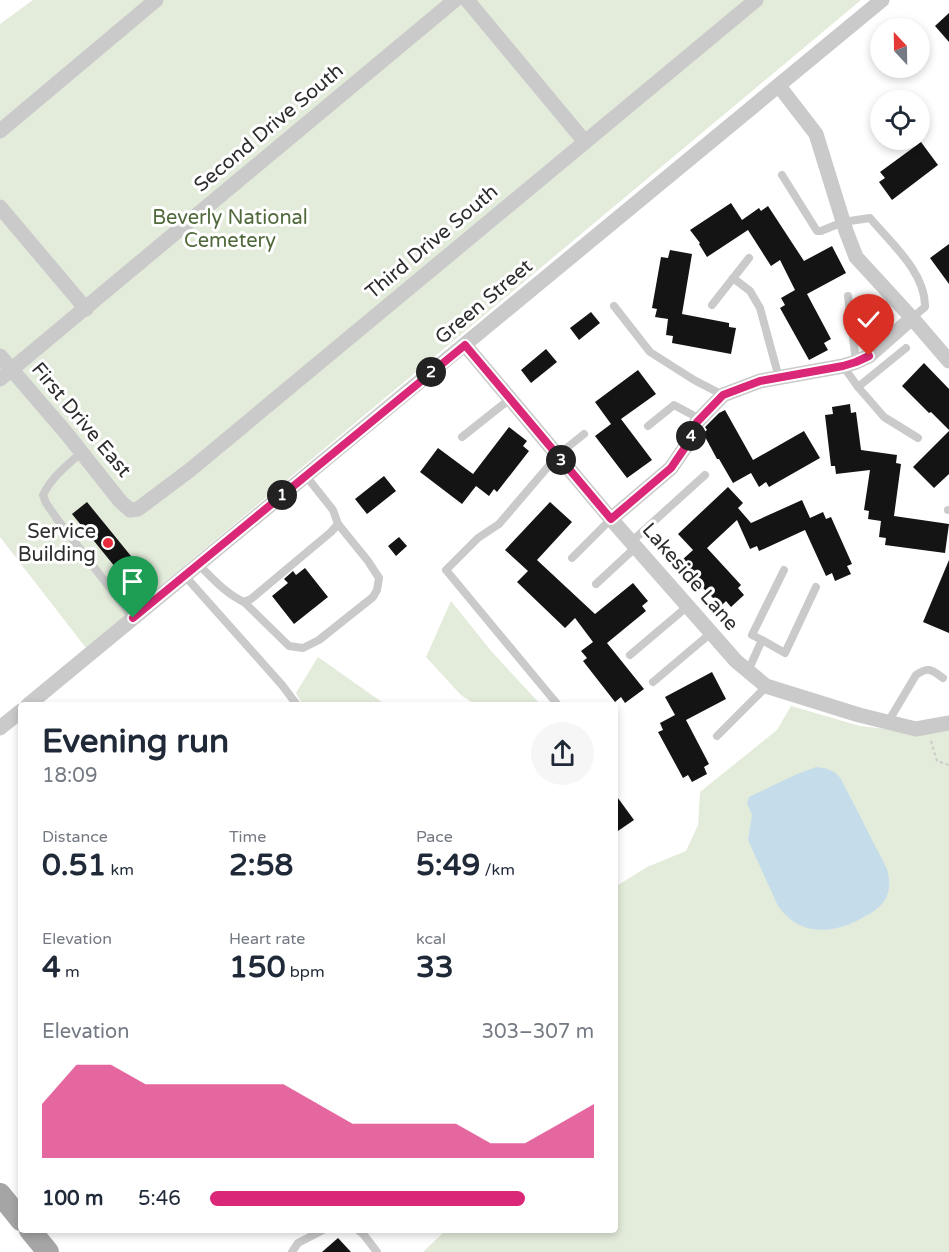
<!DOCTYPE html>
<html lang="en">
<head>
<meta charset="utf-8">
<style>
	body { margin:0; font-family:"Varela Round",sans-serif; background:#f6f6f7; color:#1f2937; height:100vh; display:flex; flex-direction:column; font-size:22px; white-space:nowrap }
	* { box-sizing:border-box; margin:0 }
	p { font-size:20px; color:#747a83 }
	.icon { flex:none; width:33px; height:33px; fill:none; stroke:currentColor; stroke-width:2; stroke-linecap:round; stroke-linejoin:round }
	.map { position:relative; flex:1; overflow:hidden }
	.drawer { position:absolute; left:18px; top:702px; width:600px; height:531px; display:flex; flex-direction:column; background:#fff; border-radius:6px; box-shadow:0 3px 9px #0003 }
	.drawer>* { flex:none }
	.needle { width:39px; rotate:338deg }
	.tools { position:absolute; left:870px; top:18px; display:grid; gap:12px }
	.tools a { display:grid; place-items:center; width:60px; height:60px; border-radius:50%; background:#fff; box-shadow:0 3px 9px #0003; font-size:30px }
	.pin { position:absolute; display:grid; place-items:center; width:51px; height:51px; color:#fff; margin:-62px -26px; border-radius:50% 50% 50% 0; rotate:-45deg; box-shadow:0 0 6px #0007 }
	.pin .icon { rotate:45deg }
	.km { position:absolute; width:30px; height:30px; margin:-15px; border-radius:50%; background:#222; color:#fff; font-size:16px; line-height:30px; text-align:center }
	.round { display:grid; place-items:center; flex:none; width:63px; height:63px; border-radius:32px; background:#f6f6f7 }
	.head { display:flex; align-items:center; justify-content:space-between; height:102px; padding:0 24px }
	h1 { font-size:33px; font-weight:700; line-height:45px }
	.figures { display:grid; grid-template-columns:repeat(3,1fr); gap:9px; height:102px; padding:6px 24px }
	.figures div { display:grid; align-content:center }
	.figures b { font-size:30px; font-weight:700 }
	.figures small { font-size:16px; font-weight:400 }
	.figures p { font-size:16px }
	.chart { height:168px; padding:12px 24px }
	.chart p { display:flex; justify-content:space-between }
	.chart svg { width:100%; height:108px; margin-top:6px; fill:#db2777; opacity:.7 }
	ul { padding:0 24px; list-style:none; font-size:20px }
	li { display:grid; grid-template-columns:96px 72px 1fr; align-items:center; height:45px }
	li i { height:15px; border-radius:8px; background:#db2777 }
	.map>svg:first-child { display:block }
	.green { fill:#e3ebda }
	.water { fill:#c5ddeb }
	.building { fill:#141414 }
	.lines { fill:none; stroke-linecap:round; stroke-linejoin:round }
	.path { stroke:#cacaca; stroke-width:2; stroke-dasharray:3 3; stroke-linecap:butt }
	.service { stroke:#cacaca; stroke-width:8 }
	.minor { stroke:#cacaca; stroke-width:15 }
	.primary { stroke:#a5a5a5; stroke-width:22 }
	.route-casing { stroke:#fff; stroke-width:12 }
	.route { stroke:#db2777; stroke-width:8 }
	.poi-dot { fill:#e82b3a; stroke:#fff; stroke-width:2 }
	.labels { text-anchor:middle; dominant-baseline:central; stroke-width:6; stroke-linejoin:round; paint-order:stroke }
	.street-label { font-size:20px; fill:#2d2d2d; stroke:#fff }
	.park-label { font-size:20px; fill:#50693a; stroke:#fff }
	.poi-label { font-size:20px; fill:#2d2d2d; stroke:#fff; text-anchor:end }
</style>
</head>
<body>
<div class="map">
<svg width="949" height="1252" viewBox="0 0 949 1252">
	<rect width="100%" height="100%" fill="#fff"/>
	<g class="green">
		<polygon points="33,0 861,0 86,648 0,537 0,24"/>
		<polygon points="451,601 492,652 541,705 476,705 461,695 426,657"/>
		<polygon points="318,657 386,705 303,705 296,693"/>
		<polygon points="791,706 860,726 923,733 949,727 949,1252 423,1252 446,1230 615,1230 615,887 647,867 686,851 698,825 700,792 777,730"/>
	</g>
	<path class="water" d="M 816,767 C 826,768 835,770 841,779 L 887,869 C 894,895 884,907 862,918 C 832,935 799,936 778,906 L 748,840 L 752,815 L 747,803 L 749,797 L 795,775 Z"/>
	<g class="building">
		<polygon points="949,13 949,42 935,26"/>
		<polygon points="921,142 938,165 892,200 879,182 885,178 880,172"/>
		<polygon points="731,203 742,220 759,208 761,211 768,206 804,261 832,246 846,273 807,294 831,339 824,343 828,350 809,360 780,308 785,305 781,298 795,290 780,260 771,266 748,230 707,257 699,244 700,243 690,230"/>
		<polygon points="949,244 949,284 930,258"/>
		<polygon points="670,250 692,254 682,314 729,323 729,327 736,328 731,354 672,343 673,336 666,335 668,319 655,317 657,309 652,308 661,257 668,258"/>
		<polygon points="591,312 600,323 579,340 570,328"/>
		<polygon points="546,349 557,362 531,383 521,370"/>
		<polygon points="924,363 949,389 949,430 931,412 929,413 902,386"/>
		<polygon points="638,370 656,394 621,419 652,460 627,478 595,436 611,424 595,402"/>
		<polygon points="850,404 851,413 856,412 861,450 897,455 896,463 901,464 894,516 949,524 945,553 885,545 886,538 879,537 881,521 868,519 869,511 864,510 870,470 836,474 835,466 831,466 825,415 833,414 832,407"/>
		<polygon points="725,410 753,460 804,431 820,458 769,487 766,482 759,487 751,473 733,483 719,459 717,459 703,433 707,430 705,427 719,413"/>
		<polygon points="509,427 527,441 523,446 529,451 497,492 494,489 489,496 476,486 462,504 420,472 438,448 473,474"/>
		<polygon points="949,431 949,474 934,488 913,467"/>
		<polygon points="384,476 396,491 367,514 355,499"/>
		<polygon points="728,487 743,503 738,508 751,523 802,500 810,518 823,512 826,519 831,517 852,564 847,566 851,574 835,581 832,573 826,576 805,530 759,551 757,546 750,549 737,520 707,548 741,585 738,588 744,595 731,607 726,601 721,606 684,569 688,566 682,560 693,550 678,534"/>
		<polygon points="87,502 144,572 129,584 72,514"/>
		<polygon points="550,502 572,522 537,560 595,614 633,583 648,601 642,606 646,611 607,643 644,689 625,703 621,697 615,702 583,661 587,658 581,651 593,642 575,618 565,628 517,582 528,571 505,550"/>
		<polygon points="399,537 407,546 396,556 388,546"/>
		<polygon points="949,560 949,633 923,622"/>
		<polygon points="305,568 328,597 294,624 272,596 288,583 284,579 293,571 296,575"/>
		<polygon points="712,672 726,699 686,720 709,764 704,767 707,774 692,782 688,775 683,778 658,732 663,730 660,723 675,715 665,697"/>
		<polygon points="615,794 634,820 615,833"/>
		<polygon points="338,1238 351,1252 322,1252"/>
	</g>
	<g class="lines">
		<polyline class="path" points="931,741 937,761 949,765"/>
		<g class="service">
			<path d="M 782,175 L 817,231 L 821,231 L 843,222 L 870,218 C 891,243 926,273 925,307 L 912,318"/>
			<polyline points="733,278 750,291 760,308 779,378"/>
			<polyline points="848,296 856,362"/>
			<polyline points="712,305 749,258"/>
			<polyline points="614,306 650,352 694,380 723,395"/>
			<polyline points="843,366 858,387 884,417 918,438"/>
			<polyline points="858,387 906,348"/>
			<polyline points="648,426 674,405 700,419"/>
			<polyline points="462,437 510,399"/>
			<path d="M 82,452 C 67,465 52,477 43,495 L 46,503 L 57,519 L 133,618"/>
			<polyline points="948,510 949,510"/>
			<polyline points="631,542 705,475"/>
			<polyline points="572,558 611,519"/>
			<path d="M 198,564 C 212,578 226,594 244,602 L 251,599 L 331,532 L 338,524"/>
			<polyline points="185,576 282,685 297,705"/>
			<polyline points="596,584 636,547"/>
			<polyline points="244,602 289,646 303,648 319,640 373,597 377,590 379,578 368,561 338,524 333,510 306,476"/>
			<polyline points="762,640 785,653 816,587"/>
			<polyline points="630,655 688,606"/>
			<polyline points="748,671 762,640 752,635 784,570"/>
			<polyline points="653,682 711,633"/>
			<polyline points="558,705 446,570 478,538 499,524 558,455 584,434"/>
			<path d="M 888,722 L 916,675 C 929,666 932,670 943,678"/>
			<polyline points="717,736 767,686"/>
			<polyline points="358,1230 364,1235 377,1252"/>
			<polyline points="292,1252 298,1243 323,1230"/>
		</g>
		<g class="minor">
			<polyline points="467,0 585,142"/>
			<polyline points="779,86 816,134 846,231 856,257 912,318 949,361"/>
			<polyline points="0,131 156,0"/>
			<polyline points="0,207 86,309"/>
			<polyline points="465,345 611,519 736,661 766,686 859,715 916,729 949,723"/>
			<polyline points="0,356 67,434 120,501 130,510 138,509 190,470 756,0"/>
			<polyline points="0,379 455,0"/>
			<polyline points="611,519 671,468 686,446 697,422 723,395 760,381 843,366 856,362 869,356 912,318"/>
			<polyline points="28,705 882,0"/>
			<polyline points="0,728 21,711"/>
		</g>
		<g class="primary">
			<polyline points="0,1194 21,1220"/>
			<polyline points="30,1230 48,1252"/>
		</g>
	</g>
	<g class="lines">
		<defs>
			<polyline id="route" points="133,618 465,345 611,519 671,468 686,446 697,422 723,395 760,381 843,366 856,362 869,356"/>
		</defs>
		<use href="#route" class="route-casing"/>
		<use href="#route" class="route"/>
	</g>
	<circle class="poi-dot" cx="108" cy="543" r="6"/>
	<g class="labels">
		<g class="street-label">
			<text transform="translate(269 128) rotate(-40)">Second Drive South</text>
			<text transform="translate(432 242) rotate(-40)">Third Drive South</text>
			<text transform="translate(484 302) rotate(-40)">Green Street</text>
			<text transform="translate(81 420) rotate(50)">First Drive East</text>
			<text transform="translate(690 577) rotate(49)">Lakeside Lane</text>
		</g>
		<g class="park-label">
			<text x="230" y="218">Beverly National<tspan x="230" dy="23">Cemetery</tspan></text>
		</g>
		<g class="poi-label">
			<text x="96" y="532">Service<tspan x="96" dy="23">Building</tspan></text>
		</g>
	</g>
</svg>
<div class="tools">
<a><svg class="needle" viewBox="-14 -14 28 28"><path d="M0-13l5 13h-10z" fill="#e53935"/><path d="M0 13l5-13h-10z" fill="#747a83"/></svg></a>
<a><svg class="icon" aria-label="locate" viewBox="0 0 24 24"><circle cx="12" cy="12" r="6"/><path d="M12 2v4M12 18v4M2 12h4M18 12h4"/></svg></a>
</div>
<div class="pin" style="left:133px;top:618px;background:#1e9e55"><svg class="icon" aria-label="arrive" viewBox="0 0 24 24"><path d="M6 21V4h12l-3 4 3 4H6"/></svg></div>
<div class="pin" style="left:869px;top:356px;background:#d93025"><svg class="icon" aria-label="check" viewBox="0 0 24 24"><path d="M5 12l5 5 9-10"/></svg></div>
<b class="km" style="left:282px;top:495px">1</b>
<b class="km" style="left:431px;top:372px">2</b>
<b class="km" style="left:561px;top:460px">3</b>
<b class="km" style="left:691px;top:436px">4</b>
<section class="drawer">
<div class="head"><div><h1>Evening run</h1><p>18:09</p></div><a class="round"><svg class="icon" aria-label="share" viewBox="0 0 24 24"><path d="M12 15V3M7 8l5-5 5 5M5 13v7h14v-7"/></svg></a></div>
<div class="figures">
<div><p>Distance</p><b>0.51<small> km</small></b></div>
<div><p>Time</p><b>2:58</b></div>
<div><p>Pace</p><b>5:49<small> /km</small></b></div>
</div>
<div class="figures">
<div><p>Elevation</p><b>4<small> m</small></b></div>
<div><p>Heart rate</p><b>150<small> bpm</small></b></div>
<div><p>kcal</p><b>33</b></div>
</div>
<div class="chart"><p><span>Elevation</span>303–307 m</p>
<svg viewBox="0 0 160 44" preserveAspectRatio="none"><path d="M0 44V22L10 6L20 6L30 14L40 14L50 14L60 14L70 14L80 22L90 30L100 30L110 30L120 30L130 38L140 38L150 30L160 22V44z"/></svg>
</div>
<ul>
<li><b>100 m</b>5:46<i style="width:82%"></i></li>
</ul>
</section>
</div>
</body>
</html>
